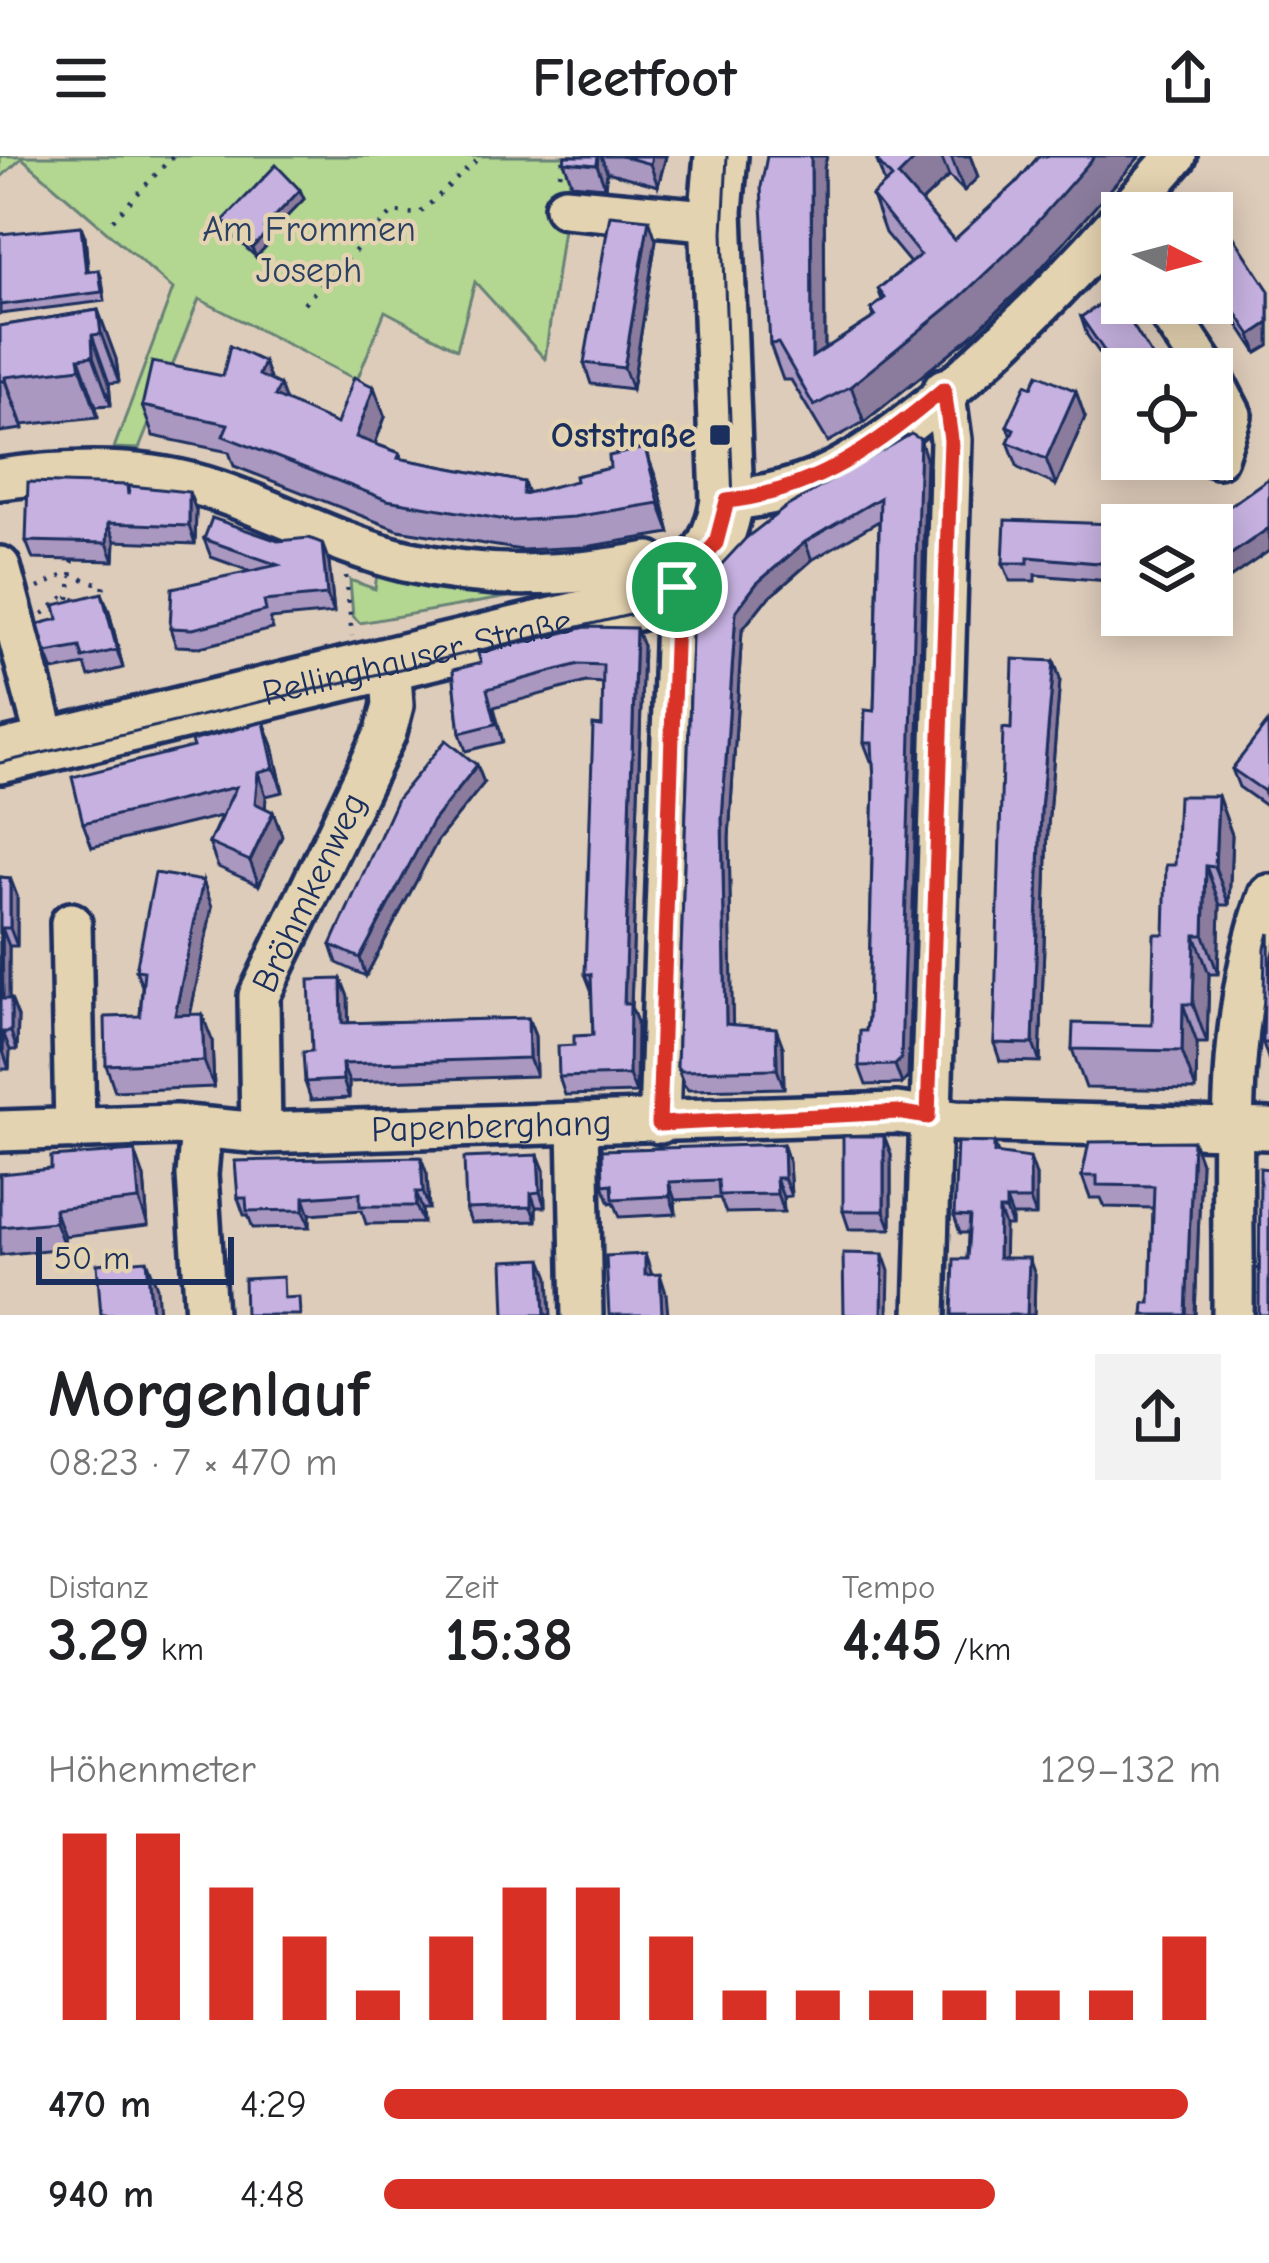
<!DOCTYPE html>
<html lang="de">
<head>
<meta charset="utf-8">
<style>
	body { margin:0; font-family:"Comic Neue",sans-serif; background:#f2f2f2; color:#202124; height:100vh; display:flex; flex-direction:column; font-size:45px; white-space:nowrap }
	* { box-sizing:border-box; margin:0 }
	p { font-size:39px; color:#757577 }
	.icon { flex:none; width:66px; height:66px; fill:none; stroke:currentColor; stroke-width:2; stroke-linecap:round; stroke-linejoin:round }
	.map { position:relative; height:1159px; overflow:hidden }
	.side { display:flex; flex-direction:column; background:#fff; flex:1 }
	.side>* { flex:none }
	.needle { width:78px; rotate:96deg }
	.fabs { position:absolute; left:1101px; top:36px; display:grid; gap:24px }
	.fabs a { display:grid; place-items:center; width:132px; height:132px; border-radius:0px; background:#fff; box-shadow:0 6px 30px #0003; font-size:60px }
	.scale { position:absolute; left:36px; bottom:30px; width:198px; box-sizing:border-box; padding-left:12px; border:6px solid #1b2f5e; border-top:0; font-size:33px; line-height:42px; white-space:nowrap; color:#1b2f5e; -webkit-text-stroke:9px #e4d3b0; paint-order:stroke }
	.pin { position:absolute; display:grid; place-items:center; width:102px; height:102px; color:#fff; margin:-51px; border:6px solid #fff; border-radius:50%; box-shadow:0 3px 12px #0007 }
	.round { display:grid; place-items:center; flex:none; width:126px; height:126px; border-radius:0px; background:#f2f2f2 }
	.overview { display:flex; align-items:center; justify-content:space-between; height:204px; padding:0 48px }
	h1 { font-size:66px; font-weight:600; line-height:90px }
	.figures { display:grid; grid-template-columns:repeat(3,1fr); gap:18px; height:204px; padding:12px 48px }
	.figures div { display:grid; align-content:center }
	.figures b { font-size:60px; font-weight:600 }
	.figures small { font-size:33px; font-weight:400 }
	.figures p { font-size:33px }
	.chart { height:336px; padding:24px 48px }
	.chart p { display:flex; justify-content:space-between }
	.chart svg { width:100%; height:216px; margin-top:12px; stroke:#d93025; stroke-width:6 }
	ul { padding:0 48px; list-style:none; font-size:39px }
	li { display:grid; grid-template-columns:192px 144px 1fr; align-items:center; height:90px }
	li i { height:30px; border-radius:15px; background:#d93025 }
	header { display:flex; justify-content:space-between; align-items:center; height:156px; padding:0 48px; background:#fff; font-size:54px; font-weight:600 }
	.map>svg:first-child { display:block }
	.green { fill:#b3d690; stroke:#678277; stroke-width:3 }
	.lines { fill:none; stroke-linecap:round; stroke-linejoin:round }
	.minor-casing { stroke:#1b2f5e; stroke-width:48 }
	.major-casing { stroke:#1b2f5e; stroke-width:60 }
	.path { stroke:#1b2f5e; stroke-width:4.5; stroke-dasharray:3 9; stroke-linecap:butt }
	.minor { stroke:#e4d3b0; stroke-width:39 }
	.major { stroke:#e4d3b0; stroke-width:51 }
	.tram { stroke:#1b2f5e; stroke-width:3 }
	.wall { fill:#aa98c1; stroke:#1b2f5e; stroke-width:3 }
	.shaded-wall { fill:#8b7c9d; stroke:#1b2f5e; stroke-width:3 }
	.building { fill:#c6b1e0; stroke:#1b2f5e; stroke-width:3 }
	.route-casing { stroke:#fff; stroke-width:24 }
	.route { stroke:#d93025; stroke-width:15 }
	.poi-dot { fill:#1b2f5e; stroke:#e4d3b0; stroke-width:4.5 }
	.labels { text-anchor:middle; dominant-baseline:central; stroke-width:9; stroke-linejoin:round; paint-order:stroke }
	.park-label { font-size:36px; fill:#2a4063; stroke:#e4d3b0 }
	.poi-label { font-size:36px; font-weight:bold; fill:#1b2f5e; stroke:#e4d3b0; text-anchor:end }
	.street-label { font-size:36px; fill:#1b2f5e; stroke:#e4d3b0 }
</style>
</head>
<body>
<header><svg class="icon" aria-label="menu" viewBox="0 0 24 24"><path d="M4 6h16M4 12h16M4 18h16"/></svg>Fleetfoot<svg class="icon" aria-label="share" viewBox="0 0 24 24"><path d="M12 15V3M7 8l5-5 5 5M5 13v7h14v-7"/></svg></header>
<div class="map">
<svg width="1269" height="1159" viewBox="0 0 1269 1159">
	<rect width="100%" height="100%" fill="#deccba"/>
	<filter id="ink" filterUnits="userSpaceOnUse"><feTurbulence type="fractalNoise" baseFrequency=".00833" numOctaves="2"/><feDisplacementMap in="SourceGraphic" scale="24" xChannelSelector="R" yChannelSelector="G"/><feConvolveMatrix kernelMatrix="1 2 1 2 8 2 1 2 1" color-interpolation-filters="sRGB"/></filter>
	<g filter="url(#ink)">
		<g class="green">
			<polygon points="0,0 573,0 545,203 475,126 457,193 385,155 357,224 199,143 139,293 114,292 173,133 22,2 0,22"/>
			<polygon points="377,418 520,439 360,467 353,460 350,424 375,433"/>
		</g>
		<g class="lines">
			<defs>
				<g id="minor">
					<polyline points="565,51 717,65"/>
					<polyline points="1126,57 1176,0"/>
					<polyline points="1162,147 1206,213"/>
					<polyline points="1212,222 1231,259 1217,301"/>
					<path d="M 0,323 C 72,313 147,311 217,335 C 280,356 340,390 405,405 C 490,424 565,422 649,406 L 677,431 L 659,967"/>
					<path d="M 727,345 C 758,341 787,336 816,324 C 913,284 1052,141 1122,61"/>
					<polyline points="0,411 47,587"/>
					<polyline points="71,767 75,973"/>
					<polyline points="578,969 582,1159"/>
					<polyline points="201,973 197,1019 206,1159"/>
					<path id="s1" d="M 0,975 L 175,969 L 261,977 L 897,957 L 956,965 L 1269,973"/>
					<path id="s2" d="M 261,977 L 259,840 L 386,576 L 393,549 L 390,504"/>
					<polyline points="925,1159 951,284 944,233"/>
					<path d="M 1233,1159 C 1235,1021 1221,870 1269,739"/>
				</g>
				<g id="major">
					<path id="s3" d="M 0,601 L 641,447 C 691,430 719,397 727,345 L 716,55 L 721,0"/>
				</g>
			</defs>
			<use href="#minor" class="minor-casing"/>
			<use href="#major" class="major-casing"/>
			<g class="path">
				<polyline points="560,19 564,0"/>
				<polyline points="113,64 173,0"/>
				<polyline points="304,147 393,56 419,58 481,0"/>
				<polyline points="346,420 352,480"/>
				<polyline points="38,432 66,418 104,429 102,441"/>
				<polyline points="69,443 73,401"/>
				<polyline points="43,458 63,442 80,444"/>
			</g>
			<use href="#minor" class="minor"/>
			<use href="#major" class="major"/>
			<polyline class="tram" points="0,607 651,454 677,441 709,413 733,345 723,76 727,0"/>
		</g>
		<g class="wall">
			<polygon points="565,0 666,0 658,30 607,16 605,31 572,28 564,6"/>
			<polygon points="767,0 827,0 824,12 825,193 874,161 871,153 882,144 878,133 910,107 885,77 872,40 885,28 877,5 882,0 970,0 978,21 964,35 949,20 921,47 954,84 1016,27 1039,0 1140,0 1035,119 970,181 864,266 828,286 791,224 783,224 770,188"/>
			<polygon points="300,34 304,43 269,79 271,85 256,101 227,74 223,65"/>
			<polygon points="1212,57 1269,135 1269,190 1257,197 1212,129"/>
			<polygon points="0,78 85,80 88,115 99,114 102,123 105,145 0,158"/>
			<polygon points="656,84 632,233 591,228 584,207"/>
			<polygon points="98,154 116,203 119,226 109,227 111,249 96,250 98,261 22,269 23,273 0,276 0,170"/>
			<polygon points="1081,161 1155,205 1168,213 1122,213 1122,229 1087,179"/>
			<polygon points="223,220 272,225 280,229 285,245 337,268 385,261 375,288 400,297 402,303 524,326 528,337 656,322 670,377 585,391 522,394 398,374 234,310 229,296 153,280 142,250"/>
			<polygon points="1085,261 1056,329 1018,312 1008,286 1011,280 1007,270"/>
			<polygon points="926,302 908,921 902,928 866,929 859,910 868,863 874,624 873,605 871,605 864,587 874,555 879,365 812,404 764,446 742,474 729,682 732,868 783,891 784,932 688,934 684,929 677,911 693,453"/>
			<polygon points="127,329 129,335 196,354 195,388 115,385 114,405 33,403 26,385"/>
			<polygon points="1122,369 1122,426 1035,419 1035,425 1010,425 1003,407"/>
			<polygon points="204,383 329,406 334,457 270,463 273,473 200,491 176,490 170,472 250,415 211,401"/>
			<polygon points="109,455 123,512 89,521 85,509 53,515 46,497"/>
			<polygon points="643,490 631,851 637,866 636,937 565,939 559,921 574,889 593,879 592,836 585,818 602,570 603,527 586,526 494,551 503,586 466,595 460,577 453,514"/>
			<polygon points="1054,505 1060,523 1048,671 1040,906 1000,905 994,887 1011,573"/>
			<polygon points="264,566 273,590 283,636 266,640 265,652 273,656 282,680 259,729 218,711 209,687 221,660 92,691 83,667 193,591"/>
			<polygon points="1269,566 1269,652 1239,631 1232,613"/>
			<polygon points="477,609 484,627 438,684 366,820 337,807 331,789"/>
			<polygon points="1218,640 1232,679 1229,749 1220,749 1218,818 1209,818 1207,887 1197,887 1196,934 1086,932 1072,893 1152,869 1175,709"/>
			<polygon points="0,721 10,722 17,740 17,790 9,790 9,843 11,843 18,861 17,894 10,894 9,913 0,913"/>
			<polygon points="203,725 212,751 190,859 212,884 214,931 115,935 106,909 140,860 142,830 136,814"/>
			<polygon points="1269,777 1269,905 1263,887"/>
			<polygon points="341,823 348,841 348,867 528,862 535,880 536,920 349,926 349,942 311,944 305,926 312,895"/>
			<polygon points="884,980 891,998 891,1073 849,1073 843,1055"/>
			<polygon points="1193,985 1201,1007 1195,1159 1143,1159 1150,1147 1153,1052 1105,1051 1101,1042 1090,1042 1082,1020"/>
			<polygon points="994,987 998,997 1036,1019 1036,1060 1012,1060 1012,1070 1005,1070 1004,1102 1035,1119 1034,1159 952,1159 967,1103 968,1077 960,1077 954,1060"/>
			<polygon points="783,988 789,1006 791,1040 783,1041 784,1056 726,1057 720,1042 675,1044 676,1058 620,1061 614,1046 610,1047 603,1029"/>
			<polygon points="538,999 544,1014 545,1051 536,1051 536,1065 471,1067 466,1053"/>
			<polygon points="0,1018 144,1021 148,1070 64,1080 65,1092 0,1099"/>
			<polygon points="427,1018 429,1053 422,1053 423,1067 366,1068 362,1054 310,1058 310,1071 253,1072 248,1059 244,1059 238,1042"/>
		</g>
		<g class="shaded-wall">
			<polygon points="598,0 601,0 607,16 605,31 597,9"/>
			<polygon points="652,0 666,0 658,30 650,8"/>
			<polygon points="811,0 827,0 824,12 825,238 812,201"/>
			<polygon points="918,0 941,0 949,20 911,56 898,20"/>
			<polygon points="951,0 970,0 978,21 964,35"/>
			<polygon points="1095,0 1140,0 1035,119 970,181 864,266 851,230"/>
			<polygon points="300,34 304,43 269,79 271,85 256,101 252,92 264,72"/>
			<polygon points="649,63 656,84 632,233 624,212"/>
			<polygon points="81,70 85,80 89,125 86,116"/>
			<polygon points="98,154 116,203 119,226 101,178"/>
			<polygon points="1269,167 1269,190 1257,197 1251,179"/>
			<polygon points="92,179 109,227 111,249 93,200"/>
			<polygon points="79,202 96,250 98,261 81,212"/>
			<polygon points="264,206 275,236 259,219"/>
			<polygon points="5,221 22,269 23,273 5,225"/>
			<polygon points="280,229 291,259 275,240"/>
			<polygon points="374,231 385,261 366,311 356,281"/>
			<polygon points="1076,235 1085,261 1056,329 1046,303"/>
			<polygon points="920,283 926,302 908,921 902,928 895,909"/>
			<polygon points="645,292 656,322 670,377 659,347"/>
			<polygon points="189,336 196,354 195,388 189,370"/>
			<polygon points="108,367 115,385 114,405 107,387"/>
			<polygon points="1269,372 1269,395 1221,428 1214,410"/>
			<polygon points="805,386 812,404 764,446 742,474 729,682 733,886 726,868 722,663 736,455 757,427"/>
			<polygon points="322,387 329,406 334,457 327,439"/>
			<polygon points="102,437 109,455 123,512 117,494"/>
			<polygon points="636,472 643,490 631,851 637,866 636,937 629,919 624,848"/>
			<polygon points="1054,505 1060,523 1048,671 1040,906 1033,888 1041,653"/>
			<polygon points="264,566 273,590 283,636 274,612"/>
			<polygon points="477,609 484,627 438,684 366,820 360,802 432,666"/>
			<polygon points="258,616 266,640 264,672 255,647"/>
			<polygon points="1269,628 1269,650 1264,635"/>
			<polygon points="1218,640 1232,679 1229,749 1215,711"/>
			<polygon points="273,656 282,680 259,729 250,705"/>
			<polygon points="1206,710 1220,749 1218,818 1204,779"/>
			<polygon points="10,722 17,740 17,790 10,772"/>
			<polygon points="203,725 212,751 185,885 175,859"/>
			<polygon points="2,772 9,790 9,861 3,843"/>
			<polygon points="1195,779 1209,818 1207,887 1193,848"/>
			<polygon points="341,823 348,841 349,886 342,867"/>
			<polygon points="11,843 18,861 17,894 11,876"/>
			<polygon points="1183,848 1197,887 1196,934 1182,895"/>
			<polygon points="202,858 212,884 214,931 204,905"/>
			<polygon points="528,862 535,880 536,920 529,902"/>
			<polygon points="776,872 783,891 784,932 777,913"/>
			<polygon points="3,876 10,894 9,913 3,895"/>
			<polygon points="342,908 349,926 349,942 343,924"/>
			<polygon points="884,980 891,998 891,1073 884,1055"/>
			<polygon points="1193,985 1201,1007 1195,1159 1186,1159"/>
			<polygon points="783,988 789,1006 791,1040 784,1022"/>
			<polygon points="135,995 144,1021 148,1070 139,1044"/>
			<polygon points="538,999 544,1014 545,1051 540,1036"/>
			<polygon points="421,1001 427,1018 429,1053 423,1036"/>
			<polygon points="1030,1002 1036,1019 1036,1060 1030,1044"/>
			<polygon points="776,1022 783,1041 784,1056 777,1038"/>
			<polygon points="669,1026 675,1044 676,1058 670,1040"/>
			<polygon points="416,1036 422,1053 423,1067 416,1050"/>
			<polygon points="531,1037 536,1051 536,1065 531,1051"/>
			<polygon points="304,1041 310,1058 310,1071 304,1054"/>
			<polygon points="1006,1044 1012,1060 1012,1070 1006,1054"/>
			<polygon points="54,1053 64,1080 65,1092 55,1066"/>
			<polygon points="999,1054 1005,1070 1004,1118 998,1102"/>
			<polygon points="645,1098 651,1116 652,1137 645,1119"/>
			<polygon points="883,1098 889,1115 888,1159 882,1159"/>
			<polygon points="1029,1102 1035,1119 1034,1159 1027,1159"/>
			<polygon points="542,1103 549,1121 551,1159 545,1159"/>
			<polygon points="147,1104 157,1131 159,1159 152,1159"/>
			<polygon points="660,1118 666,1137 668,1159 662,1159"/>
		</g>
		<g class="building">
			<polygon points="565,0 598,0 597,9 564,6"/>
			<polygon points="621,0 652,0 650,8"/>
			<polygon points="767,0 811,0 812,201 876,160 871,153 885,142 878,133 920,99 872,40 892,22 877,5 882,0 918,0 898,20 954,84 1016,27 1039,0 1095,0 1022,83 957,144 851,230 814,250 778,187 770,188 761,31"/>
			<polygon points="276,9 300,34 264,72 268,76 252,92 223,65"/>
			<polygon points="1204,35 1269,135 1269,167 1251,179 1212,121 1212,57 1171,57"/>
			<polygon points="610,59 649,63 624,212 584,207"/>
			<polygon points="81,70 86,116 99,114 102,136 0,149 0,78"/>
			<polygon points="1114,139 1155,205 1161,202 1168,213 1122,213 1122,221 1081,161"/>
			<polygon points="98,154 101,178 92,179 93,200 79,202 81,212 5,221 5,225 0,225 0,170"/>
			<polygon points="230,190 264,206 259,219 280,229 275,240 337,268 354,221 374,231 356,281 400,297 398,302 524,326 523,338 576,325 575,320 610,312 609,300 645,292 659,347 574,361 512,365 387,344 223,280 228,268 142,250 152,206 223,220"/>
			<polygon points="1038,218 1076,235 1046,303 1008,286 1014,273 1007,270 1026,228 1032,231"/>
			<polygon points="911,278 920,283 901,903 895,909 859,910 860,875 866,875 868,863 874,624 872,587 864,587 865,554 874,555 880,342 805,386 757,427 736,455 722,663 726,868 776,872 777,913 681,915 677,911 693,453 708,423 746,382 786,351"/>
			<polygon points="1269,322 1269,372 1214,410 1212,406 1212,369 1203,369"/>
			<polygon points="28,326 127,329 128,339 130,330 189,336 189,370 108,367 107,387 26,385"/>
			<polygon points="212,362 278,385 309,382 322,387 327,439 264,445 266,455 193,473 170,472 172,432 278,409 204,383"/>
			<polygon points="1005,364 1141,369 1122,369 1122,409 1028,401 1028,407 1003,407"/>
			<polygon points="102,437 117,494 83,502 80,491 46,497 38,468 58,463 55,449"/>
			<polygon points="586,471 636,472 624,848 630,848 629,919 559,921 558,890 574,889 574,880 593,879 591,818 585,818 593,569 602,570 603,509 579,508 487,533 496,568 460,577 453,514 481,507 478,497"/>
			<polygon points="1013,503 1054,505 1041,653 1033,888 994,887 1003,572 1011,573"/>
			<polygon points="264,566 274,612 258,616 255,647 273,656 250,705 209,687 236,631 83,667 72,621 193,591 191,585"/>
			<polygon points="1268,566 1269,628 1264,635 1232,613"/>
			<polygon points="446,584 477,609 432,666 360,802 331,789 397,643"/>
			<polygon points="1178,640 1218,640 1215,711 1206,710 1204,779 1195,779 1193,848 1183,848 1182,895 1072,893 1073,867 1152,869 1154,778 1164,778 1166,709 1175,709"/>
			<polygon points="155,717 203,725 175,859 202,858 204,905 106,909 105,861 140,860 144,815 136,814"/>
			<polygon points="0,721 10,722 10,772 2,772 2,807 3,843 11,843 11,876 3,876 3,895 0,895"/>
			<polygon points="1269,777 1269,887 1263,887 1265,792"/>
			<polygon points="341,823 342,867 528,862 529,902 342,908 343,924 305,926 303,896 312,895 309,824"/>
			<rect x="843" y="980" width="41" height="75"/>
			<polygon points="1193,985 1186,1159 1143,1159 1144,1147 1150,1147 1154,1030 1097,1029 1097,1020 1082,1020 1089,986"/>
			<polygon points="957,986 994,987 994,997 1030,1002 1030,1044 1006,1044 1006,1054 999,1054 998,1102 1029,1102 1027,1159 952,1159 954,1103 967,1103 970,1061 954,1060"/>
			<polygon points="783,988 784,1022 776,1022 777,1038 719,1039 718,1024 669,1026 670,1040 613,1043 612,1028 603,1029 602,994"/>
			<polygon points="135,995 139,1044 54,1053 55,1066 0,1071 0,1018 51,1013 51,1001"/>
			<polygon points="538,999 540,1036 531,1037 531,1051 466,1053 464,1002"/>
			<polygon points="421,1001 423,1036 416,1036 416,1050 360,1050 360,1037 304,1041 304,1054 247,1055 246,1042 238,1042 235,1005"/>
			<polygon points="1260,1012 1269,1013 1269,1159 1259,1159"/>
			<polygon points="843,1097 883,1098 882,1159 844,1159"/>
			<polygon points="645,1098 645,1119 660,1118 662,1159 609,1159 606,1100"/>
			<polygon points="542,1103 545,1159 503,1159 505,1159 503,1105"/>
			<polygon points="147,1104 152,1159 101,1159 97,1108"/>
			<polygon points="283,1121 284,1142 299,1141 300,1159 245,1159 244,1123"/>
		</g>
	</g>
	<g class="lines" filter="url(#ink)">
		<defs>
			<path id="route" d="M 944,233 L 951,284 L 928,961 L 897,956 L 659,968 L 677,431 L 716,387 L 727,345 C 816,335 877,289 944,233 Z"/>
		</defs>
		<use href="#route" class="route-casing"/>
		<use href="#route" class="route"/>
	</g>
	<rect class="poi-dot" x="708" y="267" width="24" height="24" rx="6"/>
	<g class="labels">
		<g class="park-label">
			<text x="309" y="73">Am Frommen<tspan x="309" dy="41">Joseph</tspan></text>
		</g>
		<g class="poi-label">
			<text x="696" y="279">Oststraße</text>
		</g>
		<g class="street-label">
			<text stroke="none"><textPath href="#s3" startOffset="429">Rellinghauser Straße</textPath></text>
			<text stroke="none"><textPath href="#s2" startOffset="252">Bröhmkenweg</textPath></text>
			<text stroke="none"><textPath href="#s1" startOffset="492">Papenberghang</textPath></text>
		</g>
	</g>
</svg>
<div class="fabs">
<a><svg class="needle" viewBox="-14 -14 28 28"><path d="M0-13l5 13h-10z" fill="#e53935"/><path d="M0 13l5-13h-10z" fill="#757577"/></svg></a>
<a><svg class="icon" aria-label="locate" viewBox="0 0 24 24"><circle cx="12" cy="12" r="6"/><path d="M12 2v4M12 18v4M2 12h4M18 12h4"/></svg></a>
<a><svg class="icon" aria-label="layers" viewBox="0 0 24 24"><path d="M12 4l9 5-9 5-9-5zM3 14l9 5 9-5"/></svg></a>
</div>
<div class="scale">50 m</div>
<div class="pin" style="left:677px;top:431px;background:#1e9e55"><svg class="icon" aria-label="arrive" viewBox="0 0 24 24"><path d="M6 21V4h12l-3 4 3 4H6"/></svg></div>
</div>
<section class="side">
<div class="overview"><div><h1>Morgenlauf</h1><p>08:23 · 7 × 470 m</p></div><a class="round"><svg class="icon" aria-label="share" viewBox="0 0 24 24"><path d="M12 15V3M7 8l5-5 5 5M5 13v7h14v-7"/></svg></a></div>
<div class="figures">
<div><p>Distanz</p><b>3.29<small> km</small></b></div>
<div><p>Zeit</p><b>15:38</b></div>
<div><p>Tempo</p><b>4:45<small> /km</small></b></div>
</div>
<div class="chart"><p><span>Höhenmeter</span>129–132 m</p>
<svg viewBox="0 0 160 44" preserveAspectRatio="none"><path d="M5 44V6M15 44V6M25 44V17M35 44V27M45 44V38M55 44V27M65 44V17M75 44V17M85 44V27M95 44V38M105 44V38M115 44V38M125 44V38M135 44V38M145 44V38M155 44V27"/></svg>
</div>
<ul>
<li><b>470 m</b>4:29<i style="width:96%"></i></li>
<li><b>940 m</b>4:48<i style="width:73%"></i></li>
</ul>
</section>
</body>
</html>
